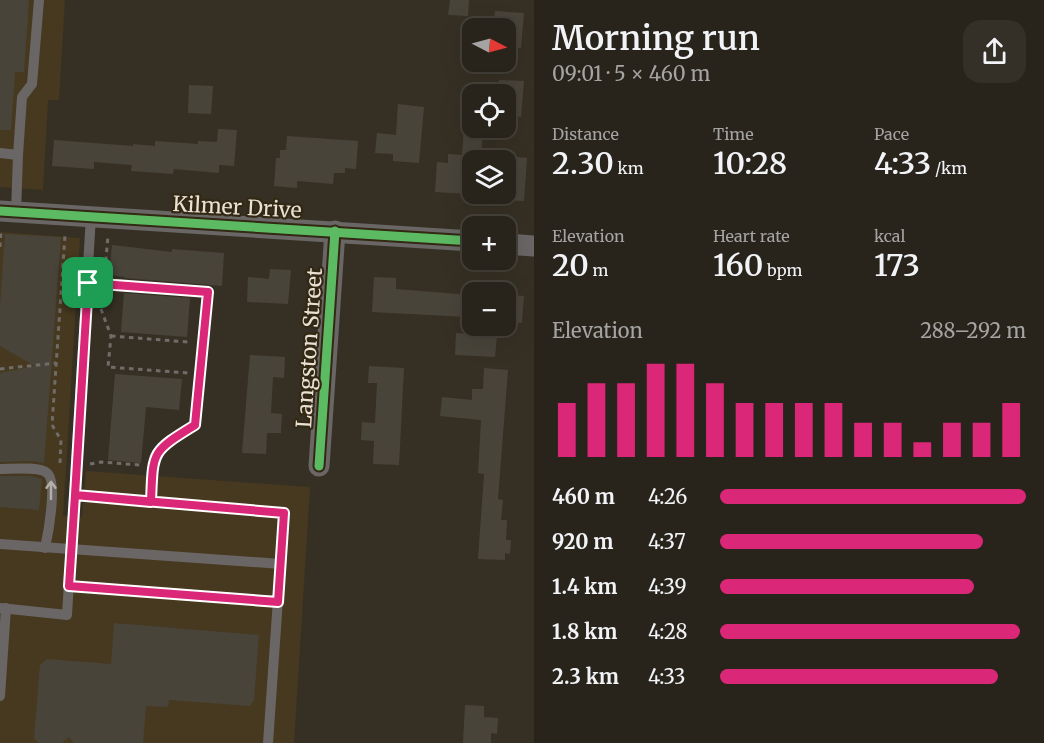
<!DOCTYPE html>
<html lang="en">
<head>
<meta charset="utf-8">
<style>
	body { margin:0; font-family:Merriweather,serif; background:#343028; color:#f1f3f6; height:100vh; display:flex; flex-direction:column; font-size:22px; white-space:nowrap }
	* { box-sizing:border-box; margin:0 }
	p { font-size:20px; color:#a5a4a3 }
	.icon { flex:none; width:33px; height:33px; fill:none; stroke:currentColor; stroke-width:2; stroke-linecap:round; stroke-linejoin:round }
	.map { position:relative; flex:1; overflow:hidden }
	.sheet { display:flex; flex-direction:column; background:#28241b; width:510px }
	.sheet>* { flex:none }
	.needle { width:39px; rotate:96deg }
	.tools { position:absolute; left:462px; top:18px; display:grid; gap:12px }
	.tools a { display:grid; place-items:center; width:54px; height:54px; border-radius:12px; background:#28241b; box-shadow:0 6px 24px #0002,0 0 0 2px #44413a; font-size:30px }
	.pin { position:absolute; display:grid; place-items:center; width:51px; height:51px; color:#fff; margin:-26px; border-radius:12px; box-shadow:0 3px 9px #0006 }
	.round { display:grid; place-items:center; flex:none; width:63px; height:63px; border-radius:18px; background:#343028 }
	.overview { display:flex; align-items:center; justify-content:space-between; height:102px; padding:0 18px }
	h1 { font-size:33px; font-weight:600; line-height:45px }
	.metrics { display:grid; grid-template-columns:repeat(3,1fr); gap:9px; height:102px; padding:6px 18px }
	.metrics div { display:grid; align-content:center }
	.metrics b { font-size:30px; font-weight:600 }
	.metrics small { font-size:16px; font-weight:400 }
	.metrics p { font-size:16px }
	.chart { height:168px; padding:12px 18px }
	.chart p { display:flex; justify-content:space-between }
	.chart svg { width:100%; height:108px; margin-top:6px; stroke:#db2777; stroke-width:6 }
	ul { padding:0 18px; list-style:none; font-size:20px }
	li { display:grid; grid-template-columns:96px 72px 1fr; align-items:center; height:45px }
	li i { height:15px; border-radius:8px; background:#db2777 }
	main { display:flex; flex:1; min-height:0 }
	.map>svg:first-child { display:block }
	.built { fill:#46391f }
	.building { fill:#49443a }
	.lines { fill:none; stroke-linecap:round; stroke-linejoin:round }
	.path { stroke:#706c69; stroke-width:3; stroke-dasharray:4.5 4.5; stroke-linecap:butt }
	.service { stroke:#696665; stroke-width:10 }
	.minor { stroke:#696665; stroke-width:21 }
	.cycleway-casing { stroke:#332814; stroke-width:13 }
	.cycleway { stroke:#5cba63; stroke-width:9 }
	.oneway { stroke:#b5b0a8 }
	.route-casing { stroke:#fff; stroke-width:12 }
	.route { stroke:#db2777; stroke-width:8 }
	.labels { text-anchor:middle; dominant-baseline:central; stroke-width:4.5; stroke-linejoin:round; paint-order:stroke }
	.street-label { font-size:21px; fill:#e8e1d4; stroke:#332814 }
</style>
</head>
<body>
<main>
<div class="map">
<svg width="534" height="743" viewBox="0 0 534 743">
	<rect width="100%" height="100%" fill="#363024"/>
	<g class="built">
		<polygon points="0,0 65,0 59,100 48,100 43,190 0,187"/>
		<polygon points="0,232 80,238 63,516 82,517 86,471 310,487 294,743 0,743"/>
	</g>
	<g class="building">
		<polygon points="0,0 29,0 24,72 15,72 11,130 0,130"/>
		<polygon points="450,0 469,0 468,16 448,15"/>
		<polygon points="495,11 524,13 521,48 506,47 506,28 493,28"/>
		<polygon points="499,80 524,81 521,117 506,115 506,94 498,94"/>
		<polygon points="189,85 213,86 211,114 188,113"/>
		<polygon points="398,104 424,107 419,163 393,161 393,154 375,153 377,133 396,135"/>
		<polygon points="464,128 483,128 481,160 471,160 468,194 435,192 437,162 448,163 448,154 462,155"/>
		<polygon points="218,129 237,130 234,166 219,165 219,173 174,169 173,174 131,171 132,165 94,162 94,169 52,166 54,140 133,146 133,144 155,146 155,141 198,144 198,141 217,142"/>
		<polygon points="287,136 358,141 356,169 345,168 345,173 334,173 333,184 297,181 297,188 274,186 276,158 280,158 280,150 286,150"/>
		<polygon points="506,156 527,158 524,201 505,200"/>
		<polygon points="5,234 61,237 44,463 32,461 0,462 0,373 35,366 0,346 0,306"/>
		<polygon points="112,245 172,252 172,249 224,253 222,286 125,278 125,277 109,275"/>
		<polygon points="270,269 291,270 288,304 247,302 248,277 269,279"/>
		<polygon points="374,277 396,278 396,289 469,295 467,317 372,312"/>
		<polygon points="124,293 190,298 187,337 121,332"/>
		<polygon points="506,295 524,296 522,323 506,322"/>
		<polygon points="456,333 497,336 495,357 455,355"/>
		<polygon points="250,355 285,357 284,378 273,377 271,413 282,414 281,433 267,433 266,454 242,453"/>
		<polygon points="369,366 404,368 399,465 373,464 374,441 361,440 362,422 375,423 377,383 368,383"/>
		<polygon points="484,368 508,370 498,499 503,500 501,520 507,520 506,540 511,540 510,554 505,553 505,560 478,559 484,474 478,473 481,420 440,416 442,397 472,400 472,389 483,389"/>
		<polygon points="115,374 182,379 179,410 146,407 141,463 108,460"/>
		<polygon points="0,476 31,476 42,479 39,510 0,507"/>
		<polygon points="114,623 259,635 254,700 250,706 169,700 168,707 146,706 143,743 74,743 69,737 62,743 39,743 34,738 40,665 47,659 111,664"/>
		<polygon points="465,705 484,706 484,717 498,718 497,734 491,733 491,743 463,743"/>
	</g>
	<g class="lines">
		<g class="path">
			<polyline points="0,247 1,230"/>
			<polyline points="105,270 108,236"/>
			<polyline points="101,309 111,336 108,367 188,373"/>
			<polyline points="111,336 188,342"/>
			<polyline points="0,369 56,363"/>
			<polyline points="60,463 61,440 52,425 65,235"/>
			<polyline points="90,464 101,462 140,465"/>
		</g>
		<g class="service">
			<polyline points="0,153 18,155 16,212"/>
			<polyline points="18,155 22,97 32,84 39,0"/>
			<path d="M 88,283 L 208,292 L 195,425 C 151,452 153,451 151,502 L 284,513 L 268,743"/>
			<path d="M 0,469 C 11,469 39,466 47,473 C 58,481 48,535 45,548"/>
			<polyline points="75,494 151,502"/>
			<polyline points="0,544 281,564"/>
			<polyline points="70,586 278,601"/>
			<polyline points="0,608 67,615 91,216"/>
			<polyline points="0,696 6,608"/>
		</g>
		<g class="minor">
			<polyline points="0,211 472,241"/>
			<polyline points="506,244 534,246"/>
			<polyline points="319,466 335,231"/>
		</g>
		<defs>
			<g id="cycleway">
				<polyline points="0,211 472,241"/>
				<polyline points="319,466 335,231"/>
			</g>
		</defs>
		<use href="#cycleway" class="cycleway-casing"/>
		<use href="#cycleway" class="cycleway"/>
	</g>
	<defs><path id="oneway-shaft" d="M-6 0H5M1.5-3L5.5 0L1.5 3" fill="none" stroke-width="1.6" stroke-linecap="round" stroke-linejoin="round" transform="scale(1.5)"/></defs>
	<use class="oneway" href="#oneway-shaft" transform="translate(51 490) rotate(-90)"/>
	<g class="lines">
		<defs>
			<path id="route" d="M 88,283 L 75,495 L 284,513 L 278,602 L 69,586 L 75,495 L 151,502 C 153,451 151,452 195,425 L 208,292 L 88,283"/>
		</defs>
		<use href="#route" class="route-casing"/>
		<use href="#route" class="route"/>
	</g>
	<g class="labels">
		<g class="street-label">
			<text transform="translate(237 207) rotate(3)">Kilmer Drive</text>
			<text transform="translate(309 348) rotate(-86)">Langston Street</text>
		</g>
	</g>
</svg>
<div class="tools">
<a><svg class="needle" viewBox="-14 -14 28 28"><path d="M0-13l5 13h-10z" fill="#e53935"/><path d="M0 13l5-13h-10z" fill="#a5a4a3"/></svg></a>
<a><svg class="icon" aria-label="locate" viewBox="0 0 24 24"><circle cx="12" cy="12" r="6"/><path d="M12 2v4M12 18v4M2 12h4M18 12h4"/></svg></a>
<a><svg class="icon" aria-label="layers" viewBox="0 0 24 24"><path d="M12 4l9 5-9 5-9-5zM3 14l9 5 9-5"/></svg></a>
<a>+</a>
<a>−</a>
</div>
<div class="pin" style="left:88px;top:283px;background:#1e9e55"><svg class="icon" aria-label="arrive" viewBox="0 0 24 24"><path d="M6 21V4h12l-3 4 3 4H6"/></svg></div>
</div>
<section class="sheet">
<div class="overview"><div><h1>Morning run</h1><p>09:01 · 5 × 460 m</p></div><a class="round"><svg class="icon" aria-label="share" viewBox="0 0 24 24"><path d="M12 15V3M7 8l5-5 5 5M5 13v7h14v-7"/></svg></a></div>
<div class="metrics">
<div><p>Distance</p><b>2.30<small> km</small></b></div>
<div><p>Time</p><b>10:28</b></div>
<div><p>Pace</p><b>4:33<small> /km</small></b></div>
</div>
<div class="metrics">
<div><p>Elevation</p><b>20<small> m</small></b></div>
<div><p>Heart rate</p><b>160<small> bpm</small></b></div>
<div><p>kcal</p><b>173</b></div>
</div>
<div class="chart"><p><span>Elevation</span>288–292 m</p>
<svg viewBox="0 0 160 44" preserveAspectRatio="none"><path d="M5 44V22M15 44V14M25 44V14M35 44V6M45 44V6M55 44V14M65 44V22M75 44V22M85 44V22M95 44V22M105 44V30M115 44V30M125 44V38M135 44V30M145 44V30M155 44V22"/></svg>
</div>
<ul>
<li><b>460 m</b>4:26<i style="width:100%"></i></li>
<li><b>920 m</b>4:37<i style="width:86%"></i></li>
<li><b>1.4 km</b>4:39<i style="width:83%"></i></li>
<li><b>1.8 km</b>4:28<i style="width:98%"></i></li>
<li><b>2.3 km</b>4:33<i style="width:91%"></i></li>
</ul>
</section>
</main>
</body>
</html>
